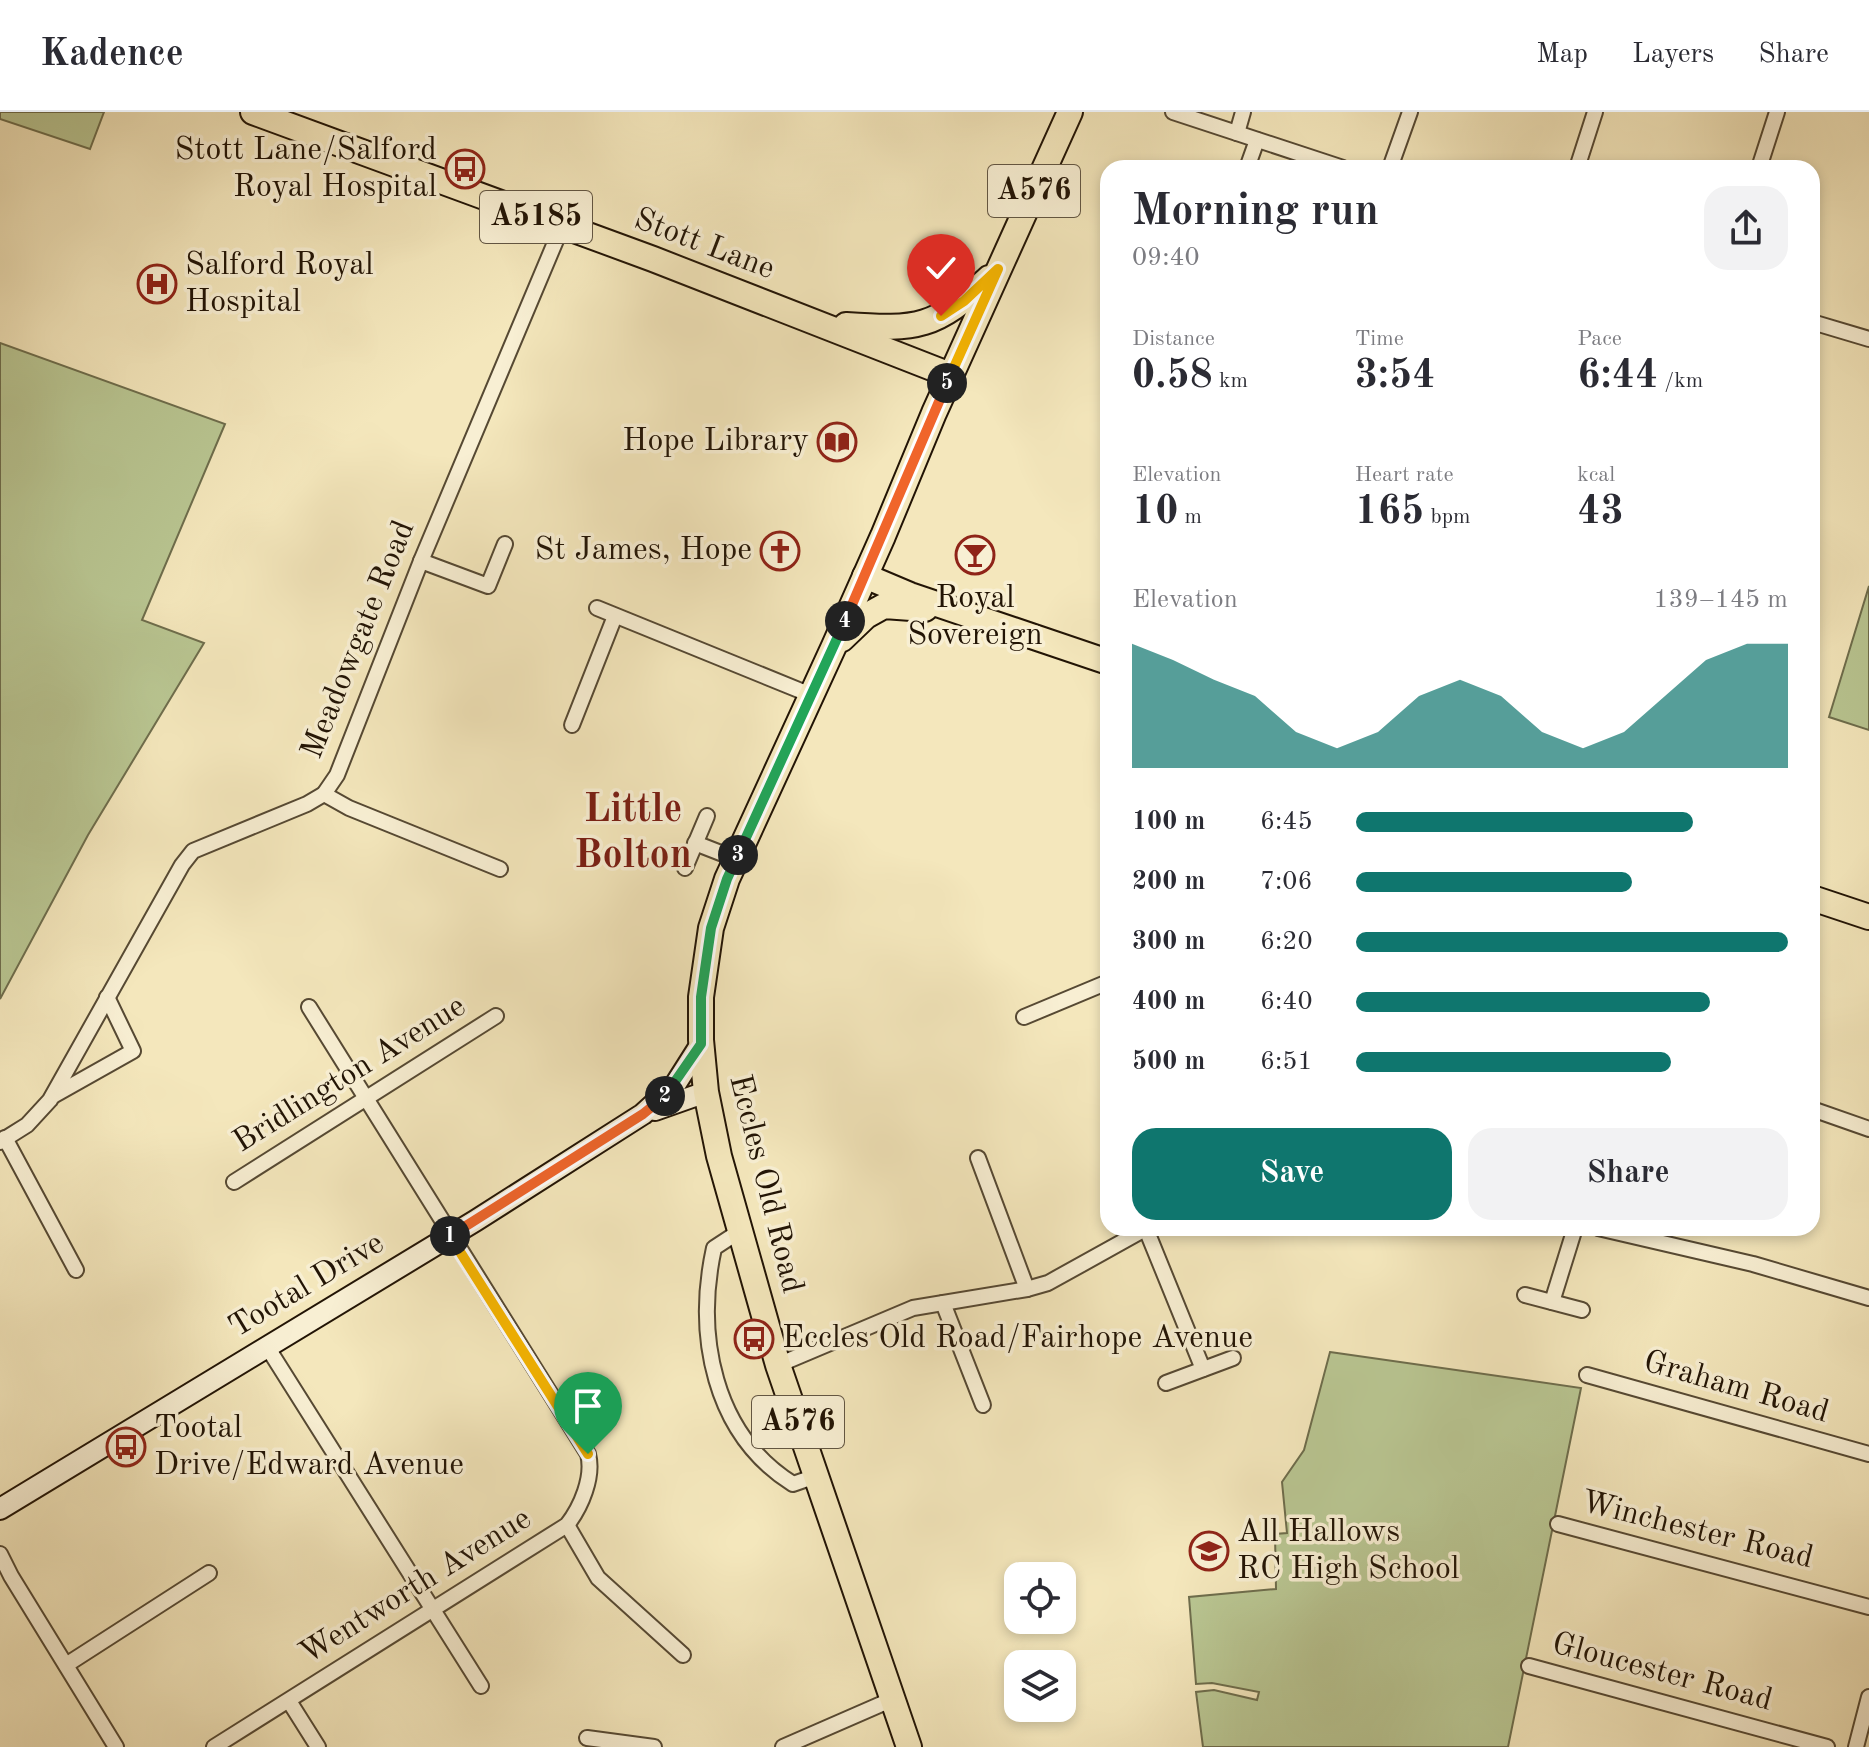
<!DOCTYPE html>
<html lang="en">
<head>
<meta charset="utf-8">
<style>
	body { margin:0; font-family:"Old Standard TT",serif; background:#f2f2f3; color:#2b2b33; height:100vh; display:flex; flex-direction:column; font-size:30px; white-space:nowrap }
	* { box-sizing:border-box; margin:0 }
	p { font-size:26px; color:#7c7c81 }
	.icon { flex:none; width:44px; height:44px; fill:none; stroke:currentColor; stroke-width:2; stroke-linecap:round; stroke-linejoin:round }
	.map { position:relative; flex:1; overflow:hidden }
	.panel { position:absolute; left:1100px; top:48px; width:720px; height:1076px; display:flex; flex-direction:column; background:#fff; border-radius:24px; box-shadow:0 4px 12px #0003 }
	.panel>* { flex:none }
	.buttons { position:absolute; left:1004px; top:1450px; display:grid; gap:16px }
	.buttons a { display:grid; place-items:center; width:72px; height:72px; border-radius:16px; background:#fff; box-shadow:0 4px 12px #0003; font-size:40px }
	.pin { position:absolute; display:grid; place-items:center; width:68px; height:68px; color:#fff; margin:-82px -34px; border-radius:50% 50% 50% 0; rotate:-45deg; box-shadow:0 0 8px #0007 }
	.pin .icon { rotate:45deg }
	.km { position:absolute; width:40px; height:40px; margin:-20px; border-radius:50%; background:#222; color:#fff; font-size:22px; line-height:40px; text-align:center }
	.round { display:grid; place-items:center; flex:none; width:84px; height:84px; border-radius:24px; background:#f2f2f3 }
	.headline { display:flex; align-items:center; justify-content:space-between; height:136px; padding:0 32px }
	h1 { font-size:44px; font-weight:800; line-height:60px }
	.metrics { display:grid; grid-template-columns:repeat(3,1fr); gap:12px; height:136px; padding:8px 32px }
	.metrics div { display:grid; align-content:center }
	.metrics b { font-size:40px; font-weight:800 }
	.metrics small { font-size:22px; font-weight:400 }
	.metrics p { font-size:22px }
	.chart { height:224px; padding:16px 32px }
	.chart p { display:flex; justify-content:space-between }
	.chart svg { width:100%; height:144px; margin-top:8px; fill:#0f766e; opacity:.7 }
	.primary-button { display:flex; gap:16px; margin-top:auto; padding:16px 32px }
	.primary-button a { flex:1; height:92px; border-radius:24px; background:#0f766e; color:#fff; font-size:32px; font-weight:800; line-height:92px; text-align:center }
	.primary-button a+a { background:#f2f2f3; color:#2b2b33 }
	ul { padding:0 32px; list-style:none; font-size:26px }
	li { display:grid; grid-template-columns:128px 96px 1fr; align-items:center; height:60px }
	li i { height:20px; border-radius:10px; background:#0f766e }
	header { display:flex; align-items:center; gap:48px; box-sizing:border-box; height:112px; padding:0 40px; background:#fff; border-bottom:2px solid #e1e1e2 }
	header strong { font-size:38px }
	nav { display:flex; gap:44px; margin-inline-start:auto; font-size:28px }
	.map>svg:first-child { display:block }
	.green { fill:#b9c692; stroke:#6e6d4c; stroke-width:2 }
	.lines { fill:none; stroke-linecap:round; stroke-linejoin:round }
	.street-casing { stroke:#564933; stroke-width:18 }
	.secondary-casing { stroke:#221405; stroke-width:24 }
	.primary-casing { stroke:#221405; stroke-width:28 }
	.street { stroke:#f8efd3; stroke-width:14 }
	.secondary { stroke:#f8efd3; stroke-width:20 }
	.primary { stroke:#f4e7bc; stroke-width:24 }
	.split-1-casing { stroke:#fff; stroke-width:16 }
	.split-2-casing { stroke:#fff; stroke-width:16 }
	.split-3-casing { stroke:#fff; stroke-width:16 }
	.split-4-casing { stroke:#fff; stroke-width:16 }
	.split-5-casing { stroke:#fff; stroke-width:16 }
	.split-6-casing { stroke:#fff; stroke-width:16 }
	.split-1 { stroke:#f5b400; stroke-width:10 }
	.split-2 { stroke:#f0652b; stroke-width:10 }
	.split-3 { stroke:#22a559; stroke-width:10 }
	.split-4 { stroke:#22a559; stroke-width:10 }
	.split-5 { stroke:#f0652b; stroke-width:10 }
	.split-6 { stroke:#f5b400; stroke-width:10 }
	.labels { text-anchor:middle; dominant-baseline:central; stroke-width:7; stroke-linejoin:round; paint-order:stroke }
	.shield { fill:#f8efd3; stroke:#625643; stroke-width:2 }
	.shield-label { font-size:30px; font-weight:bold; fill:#221405 }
	.poi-label { font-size:32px; fill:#221405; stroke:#f8efd3; text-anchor:start }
	.street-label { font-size:32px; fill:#221405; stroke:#f8efd3 }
	.district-label { font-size:40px; font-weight:bold; fill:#7a1f14; stroke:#f8efd3 }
</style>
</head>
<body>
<header>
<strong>Kadence</strong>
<nav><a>Map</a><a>Layers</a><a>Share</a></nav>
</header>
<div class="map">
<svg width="1869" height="1635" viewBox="0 0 1869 1635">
	<rect width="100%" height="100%" fill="#f4e7bc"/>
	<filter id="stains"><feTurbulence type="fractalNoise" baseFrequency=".0025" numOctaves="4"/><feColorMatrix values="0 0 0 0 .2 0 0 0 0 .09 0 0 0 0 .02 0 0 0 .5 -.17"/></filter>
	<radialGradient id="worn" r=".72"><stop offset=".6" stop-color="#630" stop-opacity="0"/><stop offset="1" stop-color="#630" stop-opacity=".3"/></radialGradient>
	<g class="green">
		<polygon points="0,0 104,0 90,37 0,7"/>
		<polygon points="0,231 225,312 142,508 204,531 88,723 0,887"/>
		<polygon points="1869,474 1869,618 1829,605"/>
		<polygon points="1330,1240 1581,1276 1508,1635 1203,1635 1196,1580 1214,1578 1257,1588 1259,1580 1212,1571 1196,1572 1189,1485 1276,1477 1275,1422 1287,1421 1282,1370 1304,1338"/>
	</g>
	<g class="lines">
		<defs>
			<g id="street">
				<polyline points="1173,0 1343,56"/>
				<polyline points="1237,21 1243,0"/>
				<polyline points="1247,56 1257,28"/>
				<polyline points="1390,56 1410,0"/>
				<polyline points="1577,56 1595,0"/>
				<polyline points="1759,56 1777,0"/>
				<polyline points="1812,210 1869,227"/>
				<polyline points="421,449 488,474 505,432"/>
				<polyline points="597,496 811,583"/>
				<polyline points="572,613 615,504"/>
				<polyline points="324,682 349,696 500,757"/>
				<polyline points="695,731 736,747"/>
				<polyline points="685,756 707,704"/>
				<polyline points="1024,905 1108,870"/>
				<polyline points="53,984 133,939 107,885"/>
				<polyline points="1812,997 1869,1017"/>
				<polyline points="5,1026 76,1158"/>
				<polyline points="0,1030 27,1013 50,988 182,753 193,739 307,692 324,682 337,663 421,449 562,114"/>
				<polyline points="978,1046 1027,1177"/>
				<polyline points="234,1070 496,904"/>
				<polyline points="1598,1116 1753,1152 1869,1186"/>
				<polyline points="1146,1117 1203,1257"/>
				<path d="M 740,1119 L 714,1136 C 695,1223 713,1322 793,1372 L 816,1364"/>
				<polyline points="1525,1183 1582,1198"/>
				<polyline points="1552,1190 1575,1116"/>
				<polyline points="943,1191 983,1293"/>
				<polyline points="266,1233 481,1574"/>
				<polyline points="778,1253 913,1196 1027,1177 1048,1171 1147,1116"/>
				<polyline points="1587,1263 1869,1342"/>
				<polyline points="1166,1271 1233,1246"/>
				<polyline points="1558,1412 1869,1495"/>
				<polyline points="567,1413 598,1466 683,1543"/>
				<polyline points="0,1442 11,1464 116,1635"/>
				<polyline points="66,1553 209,1461"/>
				<polyline points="1529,1554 1827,1635"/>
				<polyline points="289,1589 318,1635"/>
				<polyline points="587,1626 654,1635"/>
				<path d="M 214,1635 L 567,1413 C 581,1395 594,1365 588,1342 L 309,895"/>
				<polyline points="783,1635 893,1587"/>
				<polyline points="1856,1635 1869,1585"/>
			</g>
			<g id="secondary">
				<polyline points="655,998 706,980"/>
				<polyline points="0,1397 475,1109 643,1002 675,973 701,932"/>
			</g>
			<g id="primary">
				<polyline points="253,0 653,147 950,263"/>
				<path d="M 846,213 C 918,218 935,216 989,166"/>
				<polyline points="865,464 910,483 1108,550"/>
				<polyline points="842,527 866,504 884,494 925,497"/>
				<polyline points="1812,786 1869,805"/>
				<polyline points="909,1635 778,1253 719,1044 706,980 701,928 701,885 711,816 727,767 834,534 883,424 934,301 1070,0"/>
			</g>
		</defs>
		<use href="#street" class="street-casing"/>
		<use href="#secondary" class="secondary-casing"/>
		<use href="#primary" class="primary-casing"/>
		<use href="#street" class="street"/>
		<use href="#secondary" class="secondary"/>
		<use href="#primary" class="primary"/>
	</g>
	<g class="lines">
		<defs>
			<polyline id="split-1" points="450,1124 588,1342"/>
			<polyline id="split-2" points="450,1124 643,1002 665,984"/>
			<polyline id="split-3" points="665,984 701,932 701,885 711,816 727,767 738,743"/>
			<polyline id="split-4" points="738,743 845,509"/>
			<polyline id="split-5" points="845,509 947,271"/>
			<polyline id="split-6" points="941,204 964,189 998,157 947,271"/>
		</defs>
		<use href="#split-1" class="split-1-casing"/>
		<use href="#split-2" class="split-2-casing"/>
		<use href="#split-3" class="split-3-casing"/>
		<use href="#split-4" class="split-4-casing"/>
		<use href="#split-5" class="split-5-casing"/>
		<use href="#split-6" class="split-6-casing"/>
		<use href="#split-1" class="split-1"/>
		<use href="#split-2" class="split-2"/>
		<use href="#split-3" class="split-3"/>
		<use href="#split-4" class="split-4"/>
		<use href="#split-5" class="split-5"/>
		<use href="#split-6" class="split-6"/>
	</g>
	<defs>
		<symbol id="bus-ring" viewBox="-11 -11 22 22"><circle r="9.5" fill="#f8efd3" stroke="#8f2418" stroke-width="1.5"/><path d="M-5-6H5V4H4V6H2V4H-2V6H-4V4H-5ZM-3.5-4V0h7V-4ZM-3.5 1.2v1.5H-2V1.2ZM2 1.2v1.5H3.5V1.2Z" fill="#8f2418"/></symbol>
		<symbol id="hospital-ring" viewBox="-11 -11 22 22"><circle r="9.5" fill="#f8efd3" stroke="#8f2418" stroke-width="1.5"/><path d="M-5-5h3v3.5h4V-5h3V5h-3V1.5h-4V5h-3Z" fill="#8f2418"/></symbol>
		<symbol id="library-ring" viewBox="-11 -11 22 22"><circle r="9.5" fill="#f8efd3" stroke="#8f2418" stroke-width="1.5"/><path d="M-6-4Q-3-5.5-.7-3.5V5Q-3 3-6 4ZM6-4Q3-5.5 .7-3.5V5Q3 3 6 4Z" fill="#8f2418"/></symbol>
		<symbol id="church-ring" viewBox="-11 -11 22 22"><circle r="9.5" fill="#f8efd3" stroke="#8f2418" stroke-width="1.5"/><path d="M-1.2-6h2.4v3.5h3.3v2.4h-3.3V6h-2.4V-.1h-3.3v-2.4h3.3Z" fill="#8f2418"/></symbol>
		<symbol id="bar-ring" viewBox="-11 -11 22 22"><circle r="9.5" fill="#f8efd3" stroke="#8f2418" stroke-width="1.5"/><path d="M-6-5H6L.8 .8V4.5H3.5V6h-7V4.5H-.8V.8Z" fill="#8f2418"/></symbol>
		<symbol id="school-ring" viewBox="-11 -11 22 22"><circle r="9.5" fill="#f8efd3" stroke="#8f2418" stroke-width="1.5"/><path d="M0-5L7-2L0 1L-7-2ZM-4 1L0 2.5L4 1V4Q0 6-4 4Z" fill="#8f2418"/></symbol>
	</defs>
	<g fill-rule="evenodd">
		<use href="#bus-ring" x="443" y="35" width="44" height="44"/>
		<use href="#hospital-ring" x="135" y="150" width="44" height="44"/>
		<use href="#library-ring" x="815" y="308" width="44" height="44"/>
		<use href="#church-ring" x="758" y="417" width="44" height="44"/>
		<use href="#bar-ring" x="953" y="421" width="44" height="44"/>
		<use href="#bus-ring" x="732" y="1205" width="44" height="44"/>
		<use href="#bus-ring" x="104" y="1313" width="44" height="44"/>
		<use href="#school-ring" x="1187" y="1417" width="44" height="44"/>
	</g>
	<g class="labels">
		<g class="shield">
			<rect x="988" y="53" width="92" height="52" rx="6"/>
			<rect x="480" y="79" width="112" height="52" rx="6"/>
			<rect x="752" y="1284" width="92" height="52" rx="6"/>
		</g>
		<g class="shield-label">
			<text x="1034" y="79">A576</text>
			<text x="536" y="105">A5185</text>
			<text x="798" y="1310">A576</text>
		</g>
		<g class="poi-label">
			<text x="437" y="39" text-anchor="end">Stott Lane/Salford<tspan x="437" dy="37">Royal Hospital</tspan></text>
			<text x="185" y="154">Salford Royal<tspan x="185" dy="37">Hospital</tspan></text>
			<text x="809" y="330" text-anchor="end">Hope Library</text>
			<text x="752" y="439" text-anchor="end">St James, Hope</text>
			<text x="975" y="487" text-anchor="middle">Royal<tspan x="975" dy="37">Sovereign</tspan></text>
			<text x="782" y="1227">Eccles Old Road/Fairhope Avenue</text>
			<text x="154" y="1317">Tootal<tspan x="154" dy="37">Drive/Edward Avenue</tspan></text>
			<text x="1237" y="1421">All Hallows<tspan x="1237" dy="37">RC High School</tspan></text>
		</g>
		<g class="street-label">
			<text transform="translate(704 133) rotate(21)">Stott Lane</text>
			<text transform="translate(359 528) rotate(-68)">Meadowgate Road</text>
			<text transform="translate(350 963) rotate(-32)">Bridlington Avenue</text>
			<text transform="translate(765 1072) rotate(76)">Eccles Old Road</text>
			<text transform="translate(307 1174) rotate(-31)">Tootal Drive</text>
			<text transform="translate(1736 1276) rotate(16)">Graham Road</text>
			<text transform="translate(1697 1419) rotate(14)">Winchester Road</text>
			<text transform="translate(416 1475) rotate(-32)">Wentworth Avenue</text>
			<text transform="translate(1662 1561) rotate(15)">Gloucester Road</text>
		</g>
		<g class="district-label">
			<text x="633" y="699">Little<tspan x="633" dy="46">Bolton</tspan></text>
		</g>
	</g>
	<rect width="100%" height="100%" filter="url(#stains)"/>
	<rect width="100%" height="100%" fill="url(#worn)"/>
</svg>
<div class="buttons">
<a><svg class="icon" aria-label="locate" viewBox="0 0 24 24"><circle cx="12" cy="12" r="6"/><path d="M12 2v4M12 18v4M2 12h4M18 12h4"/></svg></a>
<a><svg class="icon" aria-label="layers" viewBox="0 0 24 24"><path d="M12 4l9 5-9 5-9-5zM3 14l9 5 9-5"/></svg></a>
</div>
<div class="pin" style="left:588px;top:1342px;background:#1e9e55"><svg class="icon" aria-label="arrive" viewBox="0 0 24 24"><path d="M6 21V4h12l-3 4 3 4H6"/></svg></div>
<div class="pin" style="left:941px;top:204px;background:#d93025"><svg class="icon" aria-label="check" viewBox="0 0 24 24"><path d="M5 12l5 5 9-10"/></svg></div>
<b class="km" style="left:450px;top:1124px">1</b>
<b class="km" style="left:665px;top:984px">2</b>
<b class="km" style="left:738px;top:743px">3</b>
<b class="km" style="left:845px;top:509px">4</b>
<b class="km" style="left:947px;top:271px">5</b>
<section class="panel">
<div class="headline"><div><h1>Morning run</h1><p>09:40</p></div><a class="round"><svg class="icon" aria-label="share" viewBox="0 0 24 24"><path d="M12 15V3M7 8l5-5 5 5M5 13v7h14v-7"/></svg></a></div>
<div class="metrics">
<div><p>Distance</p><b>0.58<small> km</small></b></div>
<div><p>Time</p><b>3:54</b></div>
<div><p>Pace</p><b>6:44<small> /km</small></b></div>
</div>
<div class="metrics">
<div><p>Elevation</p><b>10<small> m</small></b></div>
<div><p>Heart rate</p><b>165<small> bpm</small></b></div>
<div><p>kcal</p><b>43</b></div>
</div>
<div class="chart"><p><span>Elevation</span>139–145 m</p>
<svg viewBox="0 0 160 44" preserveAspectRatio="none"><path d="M0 44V6L10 11L20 17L30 22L40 33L50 38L60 33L70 22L80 17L90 22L100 33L110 38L120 33L130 22L140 11L150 6L160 6V44z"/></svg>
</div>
<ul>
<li><b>100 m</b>6:45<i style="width:78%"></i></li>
<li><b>200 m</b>7:06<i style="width:64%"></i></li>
<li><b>300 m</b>6:20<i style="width:100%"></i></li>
<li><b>400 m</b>6:40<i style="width:82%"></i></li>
<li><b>500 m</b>6:51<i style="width:73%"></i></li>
</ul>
<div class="primary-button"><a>Save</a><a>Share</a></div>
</section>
</div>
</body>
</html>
